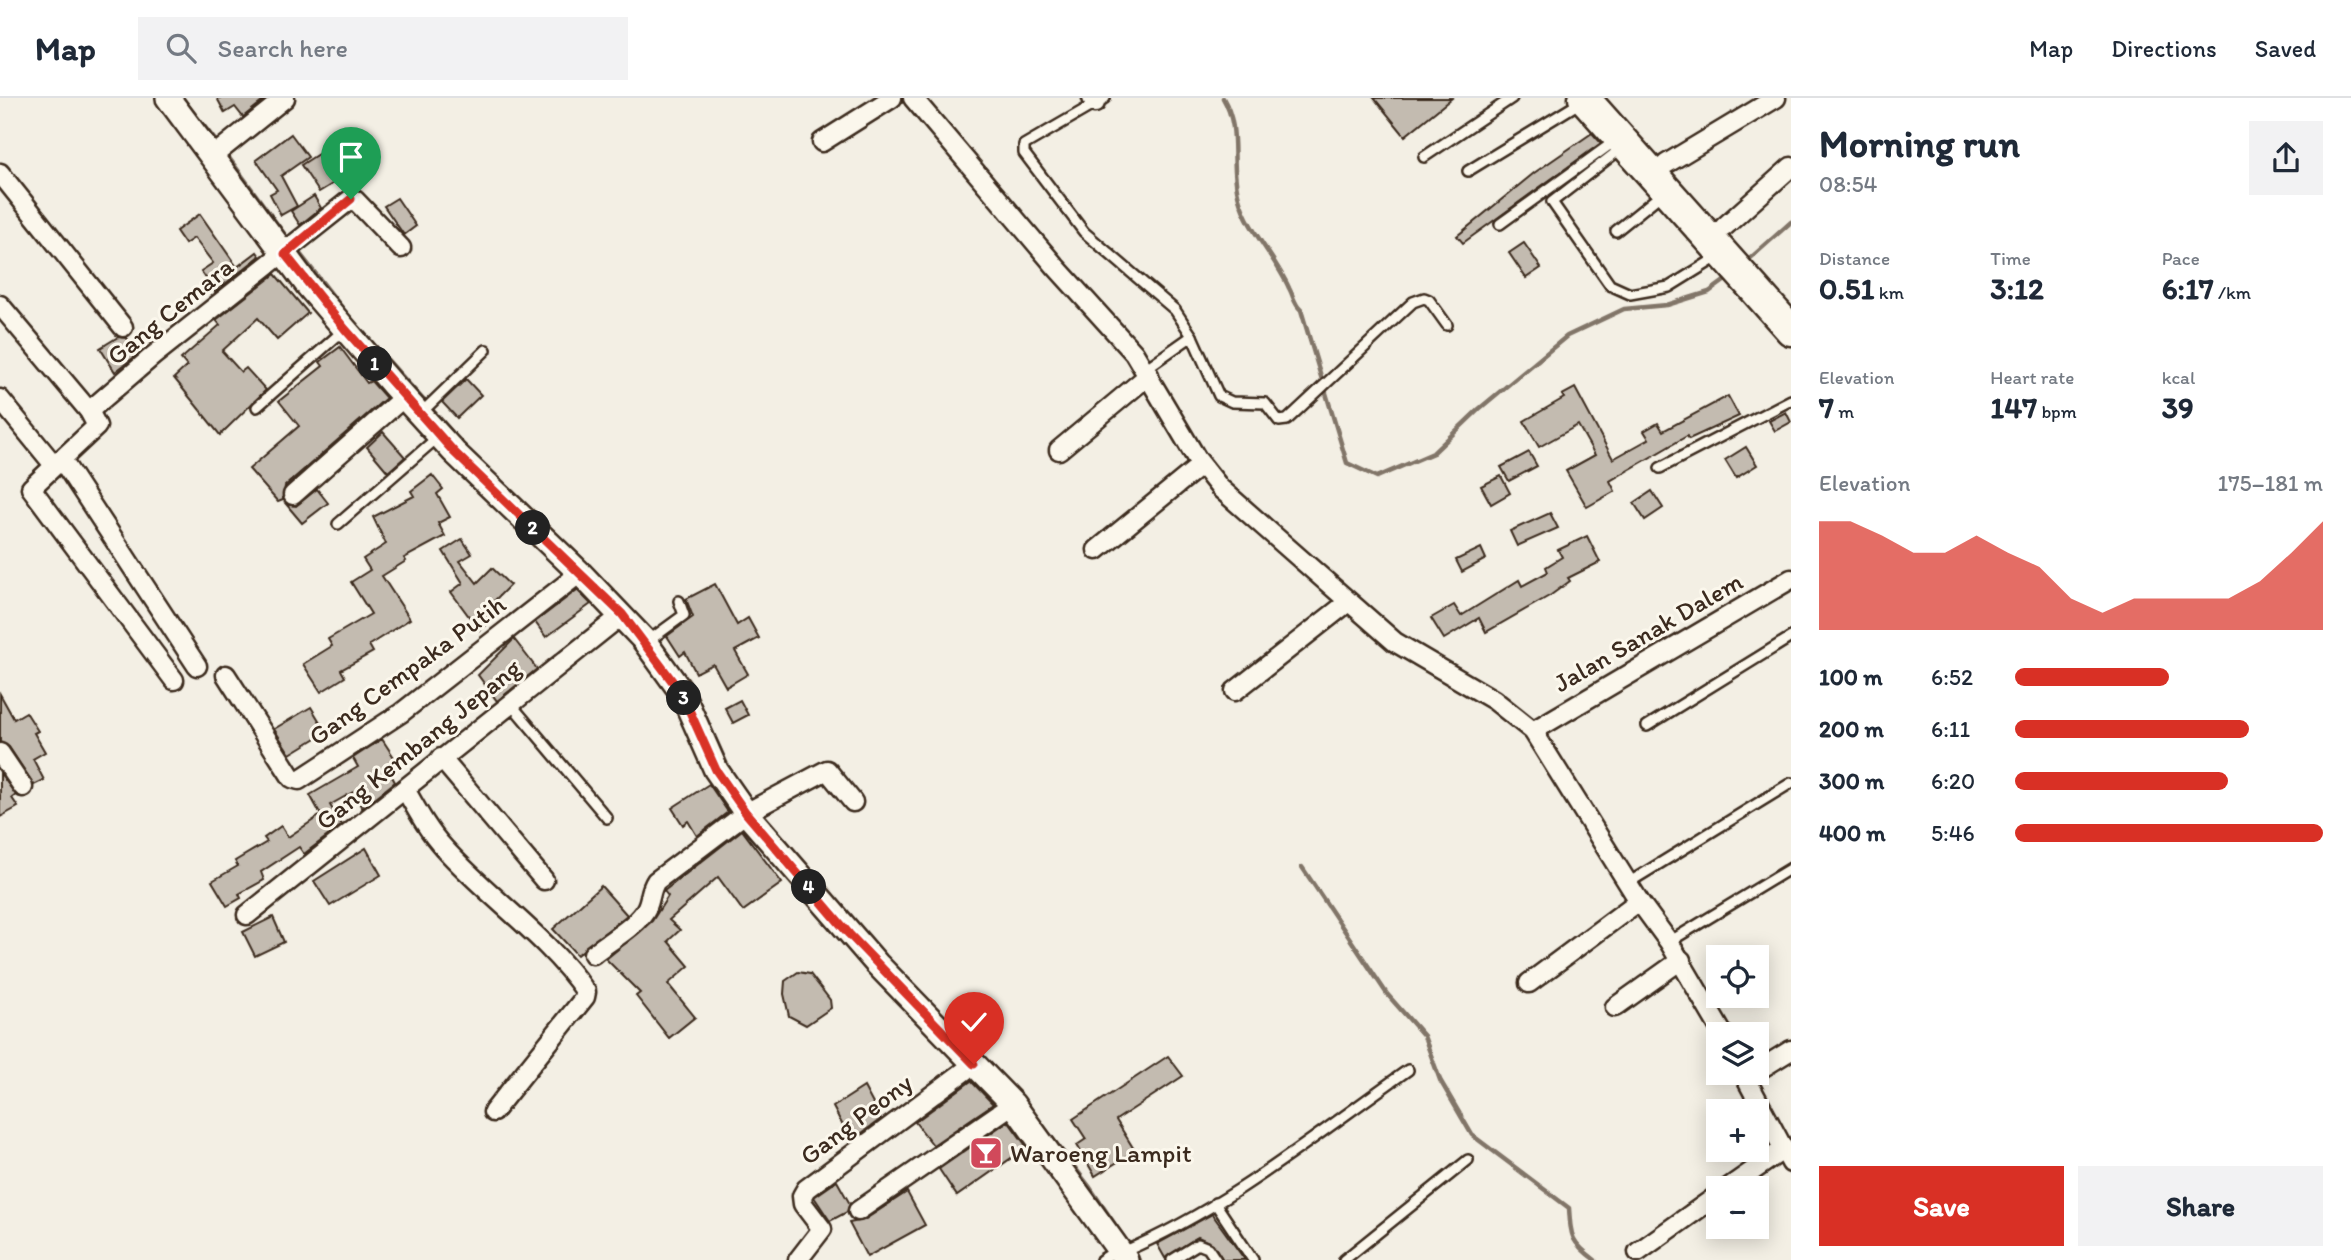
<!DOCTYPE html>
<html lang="en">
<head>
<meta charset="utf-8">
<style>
	body { margin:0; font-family:Itim,sans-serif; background:#f2f2f3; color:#1f2937; height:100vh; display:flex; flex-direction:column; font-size:26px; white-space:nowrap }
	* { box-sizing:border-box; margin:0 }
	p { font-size:23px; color:#747a83 }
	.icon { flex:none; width:38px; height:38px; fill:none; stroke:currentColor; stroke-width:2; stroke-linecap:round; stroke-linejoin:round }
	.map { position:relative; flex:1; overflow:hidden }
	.details { display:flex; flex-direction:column; background:#fff; width:560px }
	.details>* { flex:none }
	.tools { position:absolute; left:1706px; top:847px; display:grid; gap:14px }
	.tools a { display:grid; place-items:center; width:63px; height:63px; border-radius:0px; background:#fff; box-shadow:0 4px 18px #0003; font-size:35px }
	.pin { position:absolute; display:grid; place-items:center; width:60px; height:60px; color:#fff; margin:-72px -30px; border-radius:50% 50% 50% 0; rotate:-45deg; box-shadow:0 0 7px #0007 }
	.pin .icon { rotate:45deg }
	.km { position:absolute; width:35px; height:35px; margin:-18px; border-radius:50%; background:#222; color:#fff; font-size:19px; line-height:35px; text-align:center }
	.round { display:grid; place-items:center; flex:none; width:74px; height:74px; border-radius:0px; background:#f2f2f3 }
	.summary { display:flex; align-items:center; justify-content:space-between; height:119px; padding:0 28px }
	h1 { font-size:38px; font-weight:700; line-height:52px }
	.stats { display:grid; grid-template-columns:repeat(3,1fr); gap:10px; height:119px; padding:7px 28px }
	.stats div { display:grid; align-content:center }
	.stats b { font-size:30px; font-weight:700 }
	.stats small { font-size:19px; font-weight:400 }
	.stats p { font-size:19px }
	.chart { height:196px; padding:14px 28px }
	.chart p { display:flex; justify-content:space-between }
	.chart svg { width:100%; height:126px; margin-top:7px; fill:#d93025; opacity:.7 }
	.button { display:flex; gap:14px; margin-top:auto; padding:14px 28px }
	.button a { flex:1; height:80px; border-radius:0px; background:#d93025; color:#fff; font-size:28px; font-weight:700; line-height:80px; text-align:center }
	.button a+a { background:#f2f2f3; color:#1f2937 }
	ul { padding:0 28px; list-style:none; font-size:23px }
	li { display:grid; grid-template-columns:112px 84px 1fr; align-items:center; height:52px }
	li i { height:18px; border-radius:9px; background:#d93025 }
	header { display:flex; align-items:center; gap:42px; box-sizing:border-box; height:98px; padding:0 35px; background:#fff; border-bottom:2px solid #e0e1e3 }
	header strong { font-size:33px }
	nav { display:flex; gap:38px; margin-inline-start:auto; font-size:24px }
	.search { width:490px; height:63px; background:#f2f2f3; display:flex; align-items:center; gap:18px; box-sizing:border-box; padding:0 24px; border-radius:0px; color:#747a83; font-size:26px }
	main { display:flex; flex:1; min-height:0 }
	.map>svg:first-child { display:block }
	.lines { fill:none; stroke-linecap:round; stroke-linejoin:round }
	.stream { stroke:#817468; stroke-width:4.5 }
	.building { fill:#c3bbb0; stroke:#3b2a1e; stroke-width:2 }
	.service-casing { stroke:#3b2a1e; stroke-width:14 }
	.minor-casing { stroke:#3b2a1e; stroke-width:23 }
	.tertiary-casing { stroke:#3b2a1e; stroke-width:28 }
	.trunk-casing { stroke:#3b2a1e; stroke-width:35 }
	.service { stroke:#fbf7ec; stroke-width:9 }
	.minor { stroke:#fbf7ec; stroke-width:18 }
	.tertiary { stroke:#fbf7ec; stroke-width:23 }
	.trunk { stroke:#fbf7ec; stroke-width:30 }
	.route-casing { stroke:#fff; stroke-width:14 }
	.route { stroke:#d93025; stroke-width:9 }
	.labels { text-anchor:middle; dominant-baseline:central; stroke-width:6; stroke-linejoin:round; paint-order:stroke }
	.street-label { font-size:26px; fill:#3b2a1e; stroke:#fbf7ec }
	.poi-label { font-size:26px; fill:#3b2a1e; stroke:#fbf7ec; text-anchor:start }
</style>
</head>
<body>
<header>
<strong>Map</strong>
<div class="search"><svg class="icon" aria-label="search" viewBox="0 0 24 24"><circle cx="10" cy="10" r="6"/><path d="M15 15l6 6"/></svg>Search here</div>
<nav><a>Map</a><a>Directions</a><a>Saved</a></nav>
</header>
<main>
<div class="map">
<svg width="1791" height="1162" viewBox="0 0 1791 1162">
	<rect width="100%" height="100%" fill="#f3efe4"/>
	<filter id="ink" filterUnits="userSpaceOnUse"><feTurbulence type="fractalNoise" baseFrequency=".0143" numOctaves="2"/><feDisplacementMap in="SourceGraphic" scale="14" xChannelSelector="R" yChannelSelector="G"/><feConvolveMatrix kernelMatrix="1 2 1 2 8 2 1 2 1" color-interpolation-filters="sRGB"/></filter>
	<g filter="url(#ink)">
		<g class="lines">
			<g class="stream">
				<polyline points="182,0 218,46"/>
				<path d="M 1223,0 C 1242,32 1229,66 1239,100 C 1248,132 1275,159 1289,190 C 1294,199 1294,206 1301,212 L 1347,365 L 1377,379 L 1433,355 L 1479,311 L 1567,238 L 1624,211 L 1667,207 L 1709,194 L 1731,178"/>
				<polyline points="224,53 291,145"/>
				<polyline points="297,152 343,211"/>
				<polyline points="1745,165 1791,124"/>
				<polyline points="360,231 452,334"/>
				<polyline points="538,419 582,461"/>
				<polyline points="591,470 650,532"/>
				<polyline points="657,542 689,586"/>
				<polyline points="695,596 729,671"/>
				<path d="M 1302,769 L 1387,896 L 1424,938 L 1440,982 L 1472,1037 L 1569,1110 C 1571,1140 1571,1144 1595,1162"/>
				<polyline points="945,920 995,972"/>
				<polyline points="1033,1015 1089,1088 1139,1162"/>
			</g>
		</g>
		<g class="building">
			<polygon points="217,0 267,0 243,19 235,9 225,15"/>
			<polygon points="1374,0 1452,0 1405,38"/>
			<polygon points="1592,35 1601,45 1463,145 1457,138 1534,75"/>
			<polygon points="291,36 308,59 281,78 297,108 281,117 270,96 277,92 256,62"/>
			<polygon points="318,56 337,83 319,94 301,67"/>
			<polygon points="314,98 321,110 300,127 291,113"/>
			<polygon points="397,100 416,128 404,137 384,108"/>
			<polygon points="200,116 237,169 257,154 260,158 215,194 201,173 213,165 194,140 185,146 176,133"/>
			<polygon points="1524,145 1541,170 1526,180 1509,155"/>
			<polygon points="275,176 308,215 277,242 258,220 222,253 241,274 246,270 266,292 220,337 174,280 187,268 181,261 220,227 216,222"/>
			<polygon points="118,239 127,240 137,257 115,274 100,250"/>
			<polygon points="340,249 367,285 371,283 386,300 285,388 283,402 278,404 249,371 299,328 279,303 323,268 320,264"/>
			<polygon points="466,281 481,297 457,320 442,304"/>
			<polygon points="1575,290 1613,361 1649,341 1644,333 1658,325 1663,333 1728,298 1739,318 1689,341 1687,338 1610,383 1615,393 1587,409 1566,373 1595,357 1578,327 1539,349 1524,323 1564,300 1562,297"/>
			<polygon points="1786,314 1791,324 1775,333 1769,323"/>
			<polygon points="383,334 405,359 388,374 367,349"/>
			<polygon points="1746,349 1757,367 1736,380 1725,362"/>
			<polygon points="1529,354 1537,368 1509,383 1501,369"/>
			<polygon points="432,377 443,391 437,396 450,419 438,425 445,438 404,460 406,463 382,478 410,521 369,547 373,554 341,572 345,579 321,594 303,566 332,548 328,541 371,516 351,484 370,472 363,461 386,446 373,419 414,398 411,393"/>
			<polygon points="1501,378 1510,395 1491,406 1481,388"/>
			<polygon points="317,391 328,405 302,425 286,406 296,408"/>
			<polygon points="1652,393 1663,410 1645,422 1634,405"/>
			<polygon points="1550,415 1558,430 1517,448 1510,433"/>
			<polygon points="1587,438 1600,464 1568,480 1570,483 1551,497 1486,534 1479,520 1444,541 1431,520 1454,507 1461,518 1519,482 1522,488 1548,474 1546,469 1562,459 1558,452"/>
			<polygon points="462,441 472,456 460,463 477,485 492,470 510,487 492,505 500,516 479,532 451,494 463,485 443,453"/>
			<polygon points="1481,450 1486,461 1462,474 1456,462"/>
			<polygon points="715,486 737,527 748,520 759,540 735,553 748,576 726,589 713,566 696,575 685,554 680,558 667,538 693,519 686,501"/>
			<polygon points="577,492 591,506 546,539 535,524"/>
			<polygon points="514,541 537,571 497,603 478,577"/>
			<polygon points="0,596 14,621 26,614 38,633 34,635 45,654 33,661 44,682 34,687 9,649 0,644"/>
			<polygon points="740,602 748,617 733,625 725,610"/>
			<polygon points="311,609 326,634 290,656 274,631"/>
			<polygon points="382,641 399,667 389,673 395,684 362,710 353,694 330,707 342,727 304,756 299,749 261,774 264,782 239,796 241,800 227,808 212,783 238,768 235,763 267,744 264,740 281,728 288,739 321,717 310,697 358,669 353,660"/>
			<polygon points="0,675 16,697 12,700 18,709 0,719"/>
			<polygon points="709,686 728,714 697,738 688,723 683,727 672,710"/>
			<polygon points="742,732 782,785 743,813 718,779 669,822 680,832 668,843 689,868 668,886 695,919 669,940 636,898 640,895 606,861 652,823 668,798 664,793"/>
			<polygon points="366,750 381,777 330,808 314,783"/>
			<polygon points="601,788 627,817 577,857 553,831"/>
			<polygon points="273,819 284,844 255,858 243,834"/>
			<polygon points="798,874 810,876 830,902 831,910 806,927 789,918 784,896 785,883"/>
			<polygon points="1168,958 1183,978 1116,1022 1135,1053 1095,1078 1077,1047 1086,1041 1073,1021"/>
			<polygon points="971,983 993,1006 933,1047 915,1024"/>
			<polygon points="864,989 881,1021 851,1043 833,1009"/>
			<polygon points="1008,1023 1027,1049 957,1098 939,1071"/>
			<polygon points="837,1083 850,1106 847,1114 830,1123 814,1099"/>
			<polygon points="907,1094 925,1127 867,1159 849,1125 864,1122"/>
			<polygon points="1212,1116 1245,1162 1223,1162 1213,1146 1198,1139 1165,1160 1157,1146"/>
		</g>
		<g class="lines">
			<defs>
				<g id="service">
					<polyline points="1105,0 1024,47 1024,55 1084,134 1175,212 1192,238 1219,298 1232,304 1265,305 1279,323 1287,322 1413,204 1424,200 1429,202 1447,227"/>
					<polyline points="1623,49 1552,104 1610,187 1630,196 1669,189 1719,158"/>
					<polyline points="1424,59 1512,0"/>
					<polyline points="1468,73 1581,4"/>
					<polyline points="1500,126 1615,43"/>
					<polyline points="1616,133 1663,95"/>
					<polyline points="1145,271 1192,238"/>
					<polyline points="257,309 345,231"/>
					<polyline points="420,316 486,252"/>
					<polyline points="1660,370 1791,302"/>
					<polyline points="338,426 438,339"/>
					<polyline points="647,544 684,517 679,503"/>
					<polyline points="510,605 607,720"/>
					<polyline points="1647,628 1791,539"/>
					<polyline points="1628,785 1791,685"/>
					<polyline points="1669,844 1791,770"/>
					<polyline points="1215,1105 1253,1162"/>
					<path d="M 1123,1154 C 1227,1110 1317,1036 1408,972"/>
					<polyline points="1101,1162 1117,1152"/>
					<polyline points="1172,1162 1198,1146 1208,1150 1216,1162"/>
					<polyline points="1344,1162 1468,1062"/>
				</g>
				<g id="minor">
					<polyline points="913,0 1056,169 1134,255 1197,361 1220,390 1395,544 1494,602 1533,633 1639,803 1669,844 1723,936"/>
					<polyline points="1092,0 1095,5"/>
					<polyline points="822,44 892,0"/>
					<polyline points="213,58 285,0"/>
					<polyline points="1666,66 1776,0"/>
					<polyline points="0,75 123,229"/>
					<polyline points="1724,129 1791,69"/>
					<polyline points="0,207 89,313 97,328 31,390 174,582"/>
					<polyline points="0,301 54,367"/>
					<polyline points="89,313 153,258 351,101 355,102 401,150"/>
					<polyline points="1059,352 1149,277"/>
					<polyline points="62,362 197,568"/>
					<polyline points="293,397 404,299"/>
					<polyline points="1097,452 1201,367"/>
					<polyline points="226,577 292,680 299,682 401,615 580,475"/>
					<polyline points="1235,593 1347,505"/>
					<polyline points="1533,633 1791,481"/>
					<polyline points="0,655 23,689"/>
					<polyline points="441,660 544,782"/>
					<path d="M 405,691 C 417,712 428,733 444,750 C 489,800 547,838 586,894 L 585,899 L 493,1014"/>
					<polyline points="247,817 622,517"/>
					<path d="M 593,856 C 609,843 639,827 647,809 C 651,800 650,792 656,783 L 746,715 L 827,672 L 853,704"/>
					<polyline points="1529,885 1639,803"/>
					<polyline points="1615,909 1681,862"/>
					<polyline points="1757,973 1791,952"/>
					<polyline points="1743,975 1791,1065"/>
					<polyline points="1728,1090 1784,1051"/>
					<polyline points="858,1113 1013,1006"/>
					<polyline points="1638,1154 1718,1097"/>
					<polyline points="798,1162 822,1131 803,1106 802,1098 806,1091 974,966"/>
				</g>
				<polyline id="tertiary" points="168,0 308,188 393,287 454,354 580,475 643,541 682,595 716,672 746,715 877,866 1013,1006 1126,1162"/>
				<polyline id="trunk" points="1584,0 1791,232"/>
			</defs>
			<use href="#service" class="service-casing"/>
			<use href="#minor" class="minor-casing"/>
			<use href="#tertiary" class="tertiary-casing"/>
			<use href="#trunk" class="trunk-casing"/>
			<use href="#service" class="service"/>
			<use href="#minor" class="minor"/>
			<use href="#tertiary" class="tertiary"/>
			<use href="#trunk" class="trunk"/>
		</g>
	</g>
	<g class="lines" filter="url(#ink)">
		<defs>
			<polyline id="route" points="351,101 285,156 345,231 454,354 622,516 682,596 716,672 746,715 849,836 974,966"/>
		</defs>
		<use href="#route" class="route-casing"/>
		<use href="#route" class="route"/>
	</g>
	<defs>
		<symbol id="bar-square" viewBox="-11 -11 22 22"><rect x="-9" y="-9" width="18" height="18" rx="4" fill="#d1495b" stroke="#fbf7ec"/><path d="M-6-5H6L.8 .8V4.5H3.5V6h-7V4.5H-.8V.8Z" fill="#fff"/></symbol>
	</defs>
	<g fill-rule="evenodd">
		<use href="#bar-square" x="967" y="1036" width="38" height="38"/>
	</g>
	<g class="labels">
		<g class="street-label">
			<text transform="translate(170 213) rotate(-39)">Gang Cemara</text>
			<text transform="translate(1648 534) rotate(-30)">Jalan Sanak Dalem</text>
			<text transform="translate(407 572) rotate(-36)">Gang Cempaka Putih</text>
			<text transform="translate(418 646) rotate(-39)">Gang Kembang Jepang</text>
			<text transform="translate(856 1021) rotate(-37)">Gang Peony</text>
		</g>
		<g class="poi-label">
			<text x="1010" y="1055">Waroeng Lampit</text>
		</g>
	</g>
</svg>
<div class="tools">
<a><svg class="icon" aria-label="locate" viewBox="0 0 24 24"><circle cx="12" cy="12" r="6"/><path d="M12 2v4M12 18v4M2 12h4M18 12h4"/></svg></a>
<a><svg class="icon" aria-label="layers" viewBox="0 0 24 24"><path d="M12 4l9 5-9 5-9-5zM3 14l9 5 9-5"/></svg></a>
<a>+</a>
<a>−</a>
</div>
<div class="pin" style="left:351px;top:101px;background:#1e9e55"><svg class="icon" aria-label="arrive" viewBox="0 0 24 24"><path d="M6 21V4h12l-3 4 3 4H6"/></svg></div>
<div class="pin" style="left:974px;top:966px;background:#d93025"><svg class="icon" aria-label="check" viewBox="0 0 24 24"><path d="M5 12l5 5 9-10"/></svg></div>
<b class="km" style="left:375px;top:266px">1</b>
<b class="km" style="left:533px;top:430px">2</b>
<b class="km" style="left:684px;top:600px">3</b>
<b class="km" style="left:809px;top:789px">4</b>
</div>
<section class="details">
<div class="summary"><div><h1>Morning run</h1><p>08:54</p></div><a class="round"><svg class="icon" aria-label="share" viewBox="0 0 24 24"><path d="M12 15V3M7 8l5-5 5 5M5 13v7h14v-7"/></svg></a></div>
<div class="stats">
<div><p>Distance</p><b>0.51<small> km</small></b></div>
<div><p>Time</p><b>3:12</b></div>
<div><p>Pace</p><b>6:17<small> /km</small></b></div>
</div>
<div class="stats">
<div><p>Elevation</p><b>7<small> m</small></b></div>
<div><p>Heart rate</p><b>147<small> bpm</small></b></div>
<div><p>kcal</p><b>39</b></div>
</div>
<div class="chart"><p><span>Elevation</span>175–181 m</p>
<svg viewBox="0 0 160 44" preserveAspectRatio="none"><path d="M0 44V6L10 6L20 11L30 17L40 17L50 11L60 17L70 22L80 33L90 38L100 33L110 33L120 33L130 33L140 27L150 17L160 6V44z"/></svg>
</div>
<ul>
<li><b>100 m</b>6:52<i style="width:50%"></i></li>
<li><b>200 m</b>6:11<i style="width:76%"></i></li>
<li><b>300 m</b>6:20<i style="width:69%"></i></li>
<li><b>400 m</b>5:46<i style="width:100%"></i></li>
</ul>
<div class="button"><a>Save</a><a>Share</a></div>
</section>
</main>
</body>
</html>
